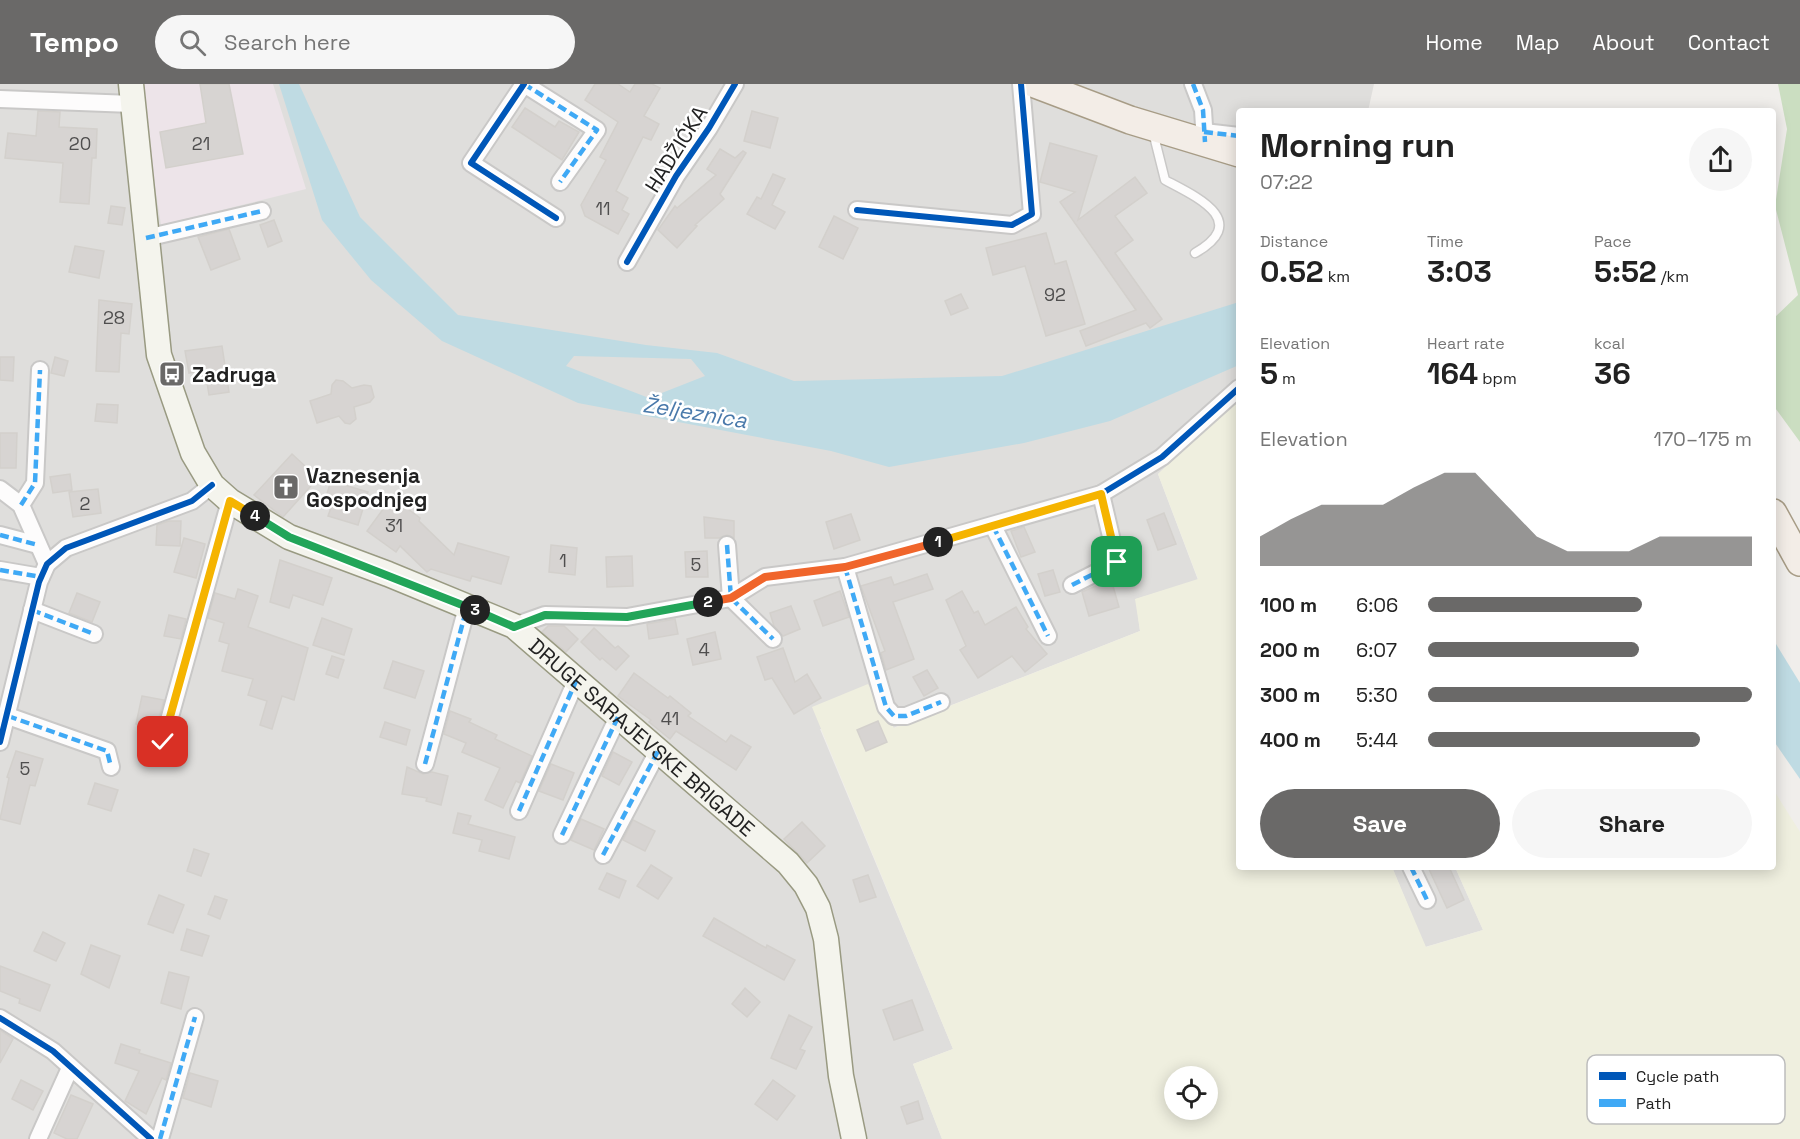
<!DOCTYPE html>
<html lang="en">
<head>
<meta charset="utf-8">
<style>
	body { margin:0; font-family:"Space Grotesk",sans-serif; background:#f6f6f6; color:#222; height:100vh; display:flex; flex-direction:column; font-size:22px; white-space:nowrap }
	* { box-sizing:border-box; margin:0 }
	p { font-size:20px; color:#767676 }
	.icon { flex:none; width:33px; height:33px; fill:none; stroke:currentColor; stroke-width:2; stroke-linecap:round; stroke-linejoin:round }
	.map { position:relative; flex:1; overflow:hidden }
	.drawer { position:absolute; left:1236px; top:24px; width:540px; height:762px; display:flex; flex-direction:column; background:#fff; border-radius:6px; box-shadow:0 3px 15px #0003 }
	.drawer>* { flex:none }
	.tools { position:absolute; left:1164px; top:982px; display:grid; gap:12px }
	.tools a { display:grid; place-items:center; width:54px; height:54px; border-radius:50%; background:#fff; box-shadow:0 3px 15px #0003; font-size:30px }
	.pin { position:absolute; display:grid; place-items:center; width:51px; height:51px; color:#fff; margin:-26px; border-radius:12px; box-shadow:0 3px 9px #0006 }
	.km { position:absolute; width:30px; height:30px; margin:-15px; border-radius:50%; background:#222; color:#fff; font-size:16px; line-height:30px; text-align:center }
	.round { display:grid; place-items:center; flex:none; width:63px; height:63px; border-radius:32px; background:#f6f6f6 }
	.overview { display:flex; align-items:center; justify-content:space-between; height:102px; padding:0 24px }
	h1 { font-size:33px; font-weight:700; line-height:45px }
	.metrics { display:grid; grid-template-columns:repeat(3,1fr); gap:9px; height:102px; padding:6px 24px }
	.metrics div { display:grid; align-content:center }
	.metrics b { font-size:30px; font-weight:700 }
	.metrics small { font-size:16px; font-weight:400 }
	.metrics p { font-size:16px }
	.chart { height:168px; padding:12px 24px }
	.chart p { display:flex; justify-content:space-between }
	.chart svg { width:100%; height:108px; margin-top:6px; fill:#6a6968; opacity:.7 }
	.primary-button { display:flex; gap:12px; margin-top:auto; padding:12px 24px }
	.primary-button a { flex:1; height:69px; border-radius:36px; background:#6a6968; color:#fff; font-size:24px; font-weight:700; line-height:69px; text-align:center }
	.primary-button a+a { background:#f6f6f6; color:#222 }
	ul { padding:0 24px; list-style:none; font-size:20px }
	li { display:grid; grid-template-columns:96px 72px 1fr; align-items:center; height:45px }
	li i { height:15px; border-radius:8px; background:#6a6968 }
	header { display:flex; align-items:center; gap:36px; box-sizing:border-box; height:84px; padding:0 30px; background:#6a6968; color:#fff }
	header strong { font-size:28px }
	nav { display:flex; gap:33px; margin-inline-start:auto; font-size:21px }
	.search { width:420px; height:54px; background:#f6f6f6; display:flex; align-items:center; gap:15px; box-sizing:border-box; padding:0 21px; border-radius:33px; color:#767676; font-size:22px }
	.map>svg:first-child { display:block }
	.residential { fill:#dfdedc }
	.industrial { fill:#ede4e9 }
	.farmland { fill:#efefdf; fill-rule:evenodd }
	.forest { fill:#cbdec1 }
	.water { fill:#bfdbe3; fill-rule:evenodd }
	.building { fill:#d7d4d2; stroke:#d3d0cc; stroke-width:1.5 }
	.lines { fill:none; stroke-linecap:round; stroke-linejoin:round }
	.service-casing { stroke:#c9c8c7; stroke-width:11 }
	.minor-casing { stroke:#c9c8c7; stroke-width:20 }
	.secondary-casing { stroke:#999a82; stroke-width:27 }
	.primary-casing { stroke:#a79c86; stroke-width:30 }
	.service { stroke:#fdfcfc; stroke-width:8 }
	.minor { stroke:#fdfcfc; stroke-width:16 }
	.secondary { stroke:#f4f4ed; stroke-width:24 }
	.primary { stroke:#f3ede7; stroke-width:27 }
	.quiet { stroke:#3fa9f5; stroke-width:4.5; stroke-dasharray:9 4.5; stroke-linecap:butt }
	.cycleway-casing { stroke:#fff; stroke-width:10 }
	.cycleway { stroke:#0057b8; stroke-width:6 }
	.split-1-casing { stroke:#fff; stroke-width:12 }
	.split-2-casing { stroke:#fff; stroke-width:12 }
	.split-3-casing { stroke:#fff; stroke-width:12 }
	.split-4-casing { stroke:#fff; stroke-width:12 }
	.split-5-casing { stroke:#fff; stroke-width:12 }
	.split-1 { stroke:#f5b400; stroke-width:8 }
	.split-2 { stroke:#f0652b; stroke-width:8 }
	.split-3 { stroke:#22a559; stroke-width:8 }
	.split-4 { stroke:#22a559; stroke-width:8 }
	.split-5 { stroke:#f5b400; stroke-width:8 }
	.labels { text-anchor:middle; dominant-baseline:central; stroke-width:5; stroke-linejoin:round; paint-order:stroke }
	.number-label { font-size:18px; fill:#4f4e4e }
	.street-label { font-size:21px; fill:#222; stroke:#fff }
	.poi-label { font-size:21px; font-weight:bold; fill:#222; stroke:#fff; text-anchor:start }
	.water-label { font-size:22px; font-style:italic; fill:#4a7aab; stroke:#fff }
	.key { fill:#fff; stroke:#bdbdbd; stroke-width:1.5 }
	.key-label { font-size:16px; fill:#222 }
</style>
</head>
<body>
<header>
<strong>Tempo</strong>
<div class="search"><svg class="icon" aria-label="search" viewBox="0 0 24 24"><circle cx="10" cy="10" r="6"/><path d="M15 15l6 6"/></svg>Search here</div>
<nav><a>Home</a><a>Map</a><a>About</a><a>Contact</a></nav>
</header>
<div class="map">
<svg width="1800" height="1055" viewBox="0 0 1800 1055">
	<rect width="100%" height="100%" fill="#f0eeeb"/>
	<g class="residential">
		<polygon points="0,0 1374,0 1368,27 1239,27 1239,314 1158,390 1198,496 1136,515 1140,547 893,644 820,645 953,965 913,980 942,1055 0,1055"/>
		<polygon points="1392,783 1455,783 1483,846 1425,863"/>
	</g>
	<polygon class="industrial" points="139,0 273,0 306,105 161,141"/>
	<path class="farmland" d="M 1239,314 L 1239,783 L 1392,783 L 1426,863 L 1483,846 L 1455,783 L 1773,783 L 1773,705 L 1800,748 L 1800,1055 L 942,1055 L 913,980 L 953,965 L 812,623 L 868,600 L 894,644 L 1140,547 L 1135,515 L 1198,495 L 1158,390 ZM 1174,993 L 1208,993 L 1208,1026 L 1174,1026 Z"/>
	<polygon class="forest" points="1778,0 1800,0 1800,358 1773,321 1773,235 1798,211 1775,122 1787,45"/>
	<g class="water">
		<path d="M 279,0 L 299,0 L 360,133 L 458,231 L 646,261 L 717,269 L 794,297 L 1002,292 L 1239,218 L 1239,281 L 1110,337 L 1024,359 L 889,383 L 831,367 L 578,319 L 442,257 L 371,196 L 322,136 ZM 574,272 L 691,275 L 705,292 L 649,314 L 566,282 Z"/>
		<polygon points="1773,555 1800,599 1800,695 1773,656"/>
	</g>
	<g class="building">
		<polygon points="200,0 229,0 243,70 166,84 160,48 206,39"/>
		<polygon points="595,0 618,0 630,8 635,0 652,0 660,4 644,32 659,40 651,56 643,53 616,107 628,114 622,126 629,130 618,150 585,132 581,121 606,76 600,73 618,38 585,16"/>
		<polygon points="525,24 555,43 559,37 579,48 562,76 512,43"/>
		<polygon points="38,27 60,28 59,43 97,45 96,74 92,74 89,120 60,118 63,79 5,74 8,49 36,52"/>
		<polygon points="752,27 778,34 770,64 744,57"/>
		<polygon points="1050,59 1097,72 1078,136 1135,93 1147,109 1115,132 1133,156 1115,169 1162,235 1150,244 1146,239 1086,262 1080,247 1136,226 1060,118 1075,108 1040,98"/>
		<polygon points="720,65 735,74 743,67 746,69 720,110 724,115 695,141 697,142 677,164 658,146 675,122 677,124 716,91 707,85"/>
		<polygon points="773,90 785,95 772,121 785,128 775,145 747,130 757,113 761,115"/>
		<polygon points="111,122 125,124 122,141 108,139"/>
		<polygon points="834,132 858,144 843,175 819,163"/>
		<polygon points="274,136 282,157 268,163 260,141"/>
		<polygon points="229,145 240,175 211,186 198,153"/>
		<polygon points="1046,149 1055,180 1066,177 1085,240 1046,252 1025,182 993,191 986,164"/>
		<polygon points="75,162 104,167 99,194 69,188"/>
		<polygon points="961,210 968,224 951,231 945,217"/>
		<polygon points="99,216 132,220 129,250 121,249 119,288 96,287"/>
		<polygon points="222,262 229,308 209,311 205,286 189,289 185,267"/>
		<polygon points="0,273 14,273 13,297 0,296"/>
		<polygon points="55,273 68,277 64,292 51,289"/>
		<polygon points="336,296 343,297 352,304 364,301 371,302 374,313 370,318 354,323 356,335 350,340 345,339 339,332 317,339 310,317 331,310 332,301"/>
		<polygon points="97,320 118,321 117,339 95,337"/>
		<polygon points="0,349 17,349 16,384 0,384"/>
		<polygon points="292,370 318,394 283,433 254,411"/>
		<polygon points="70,390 72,406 53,409 50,393"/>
		<polygon points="331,397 368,408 358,441 328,432 332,421 324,419"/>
		<polygon points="98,405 101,429 73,433 69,408"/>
		<polygon points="392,413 420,434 419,437 454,471 458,459 509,473 501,500 472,492 470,497 431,485 427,488 400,462 396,468 367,447"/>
		<polygon points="1164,429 1176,460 1158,466 1147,436"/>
		<polygon points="851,430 860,456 834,465 826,438"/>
		<polygon points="704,433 734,437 734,454 727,451 719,454 705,454"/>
		<polygon points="169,437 181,437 180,462 156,461 157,441"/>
		<polygon points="1024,443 1035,468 1021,473 1011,447"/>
		<polygon points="184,454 205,460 196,494 174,488"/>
		<polygon points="551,461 577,464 575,491 549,488"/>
		<polygon points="707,467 708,493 686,493 685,468"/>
		<polygon points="632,472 633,502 607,503 606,473"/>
		<polygon points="280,476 332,494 323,521 293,511 289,524 270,518"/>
		<polygon points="1053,486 1060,508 1045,512 1038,490"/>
		<polygon points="927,490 933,505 893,518 914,575 886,586 881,569 885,567 861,502 891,493 894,501"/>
		<polygon points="1111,495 1119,523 1089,532 1082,508"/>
		<polygon points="238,505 258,512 248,543 308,564 294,616 282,612 272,645 260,641 267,617 248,611 253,595 222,587 229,560 219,557 224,539 208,534 215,509 235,515"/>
		<polygon points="840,507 849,533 823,542 814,517"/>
		<polygon points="962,507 974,529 978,527 985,541 1016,523 1028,543 1026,545 1047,570 1025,588 1012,572 978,594 960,566 966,562 946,516"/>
		<polygon points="77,509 100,518 92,538 69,529"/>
		<polygon points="791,522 800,545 783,552 774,542 770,529"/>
		<polygon points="169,531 186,535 181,555 164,552"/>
		<polygon points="322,534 352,545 344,571 313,561"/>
		<polygon points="675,535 678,550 649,555 647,540"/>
		<polygon points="548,542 564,542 578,555 566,568 542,548"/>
		<polygon points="594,544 615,564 618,562 629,572 616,586 602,574 600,576 581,558"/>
		<polygon points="715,548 721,575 693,581 687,555"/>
		<polygon points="783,564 795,598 807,590 821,614 794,630 772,594 765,596 757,573"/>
		<polygon points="332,572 344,576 338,594 326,590"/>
		<polygon points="393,577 424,587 415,614 384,604"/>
		<polygon points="927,586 938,604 924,612 913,593"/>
		<polygon points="634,589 668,614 670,612 691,629 688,632 726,658 731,651 751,663 736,686 676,647 670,655 649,638 651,636 618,612"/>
		<polygon points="142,612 164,616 156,644 136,640"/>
		<polygon points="450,627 471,635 469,638 497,651 495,655 532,672 520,699 516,697 503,724 485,716 500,684 462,668 466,659 444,650"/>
		<polygon points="878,637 887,658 866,667 857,646"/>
		<polygon points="385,638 410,646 406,661 380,653"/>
		<polygon points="16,667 43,675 35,702 30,701 20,740 0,735 9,694 7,693"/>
		<polygon points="613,668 632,678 619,701 602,692"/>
		<polygon points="551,680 574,689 563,716 539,707"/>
		<polygon points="407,683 423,690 432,688 448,692 441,721 426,717 427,714 402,710"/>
		<polygon points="95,699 118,706 111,727 88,720"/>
		<polygon points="458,729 471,732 468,740 515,753 509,775 479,767 482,756 453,749"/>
		<polygon points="581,735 604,745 594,766 571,756"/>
		<polygon points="633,736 655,747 645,767 623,756"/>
		<polygon points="802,738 825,762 807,779 784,755"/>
		<polygon points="194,765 209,770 201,792 187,787"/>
		<polygon points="651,781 672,794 658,815 637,802"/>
		<polygon points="1428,783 1449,783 1464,816 1447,824"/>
		<polygon points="607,789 626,797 619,814 599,805"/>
		<polygon points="868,791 876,813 860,818 853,796"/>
		<polygon points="159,811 184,821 173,849 148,840"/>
		<polygon points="215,812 227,816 220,835 208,830"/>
		<polygon points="714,834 766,864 767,861 795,876 784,896 703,852"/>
		<polygon points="187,845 209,852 202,872 181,866"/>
		<polygon points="43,848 65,859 56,877 34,867"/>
		<polygon points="91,861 120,872 109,904 81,890"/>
		<polygon points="0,882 50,901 40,927 19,919 20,915 0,907"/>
		<polygon points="169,888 189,893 181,925 161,919"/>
		<polygon points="745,904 760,918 747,933 732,920"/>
		<polygon points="912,916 923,946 894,956 883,926"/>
		<polygon points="789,931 812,943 800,965 805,967 796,985 771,974"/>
		<polygon points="0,946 13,955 0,979"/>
		<polygon points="121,960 140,966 139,969 171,979 166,996 162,994 146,1030 125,1017 139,987 115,979"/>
		<polygon points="190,989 218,997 211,1023 183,1014"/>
		<polygon points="21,996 43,1007 33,1026 12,1015"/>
		<polygon points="773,996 795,1012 777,1036 755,1020"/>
		<polygon points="71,1011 93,1020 77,1055 67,1055 54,1049"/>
		<polygon points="918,1017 923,1035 907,1040 901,1023"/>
	</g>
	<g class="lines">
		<defs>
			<path id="service" d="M 1153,48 L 1165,96 C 1197,113 1251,137 1195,169"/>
			<g id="minor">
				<polyline points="524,0 471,79 556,134"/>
				<polyline points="524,0 597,46 560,98"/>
				<polyline points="1193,0 1203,26 1205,58"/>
				<polyline points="0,15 132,20"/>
				<polyline points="1204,48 1239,52"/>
				<polyline points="857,126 1012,141 1032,130 1021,0"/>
				<polyline points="146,154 262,127"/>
				<polyline points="627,178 676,92 709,44 735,0"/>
				<polyline points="0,405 21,421 47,480"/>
				<polyline points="21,421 35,399 40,286"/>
				<polyline points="993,442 1048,552"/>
				<polyline points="0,451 38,461"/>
				<polyline points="727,461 731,514 773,555"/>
				<polyline points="845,483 886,623 894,632 906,632 941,618"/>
				<polyline points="0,486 41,493"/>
				<polyline points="1072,501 1117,478 1101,410"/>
				<polyline points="32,526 94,550"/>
				<polyline points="514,542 545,531 627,533 731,514 765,493 845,483 1101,410 1162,373 1239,304"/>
				<polyline points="8,632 107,667 111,683"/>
				<polyline points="0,658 39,498 47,480 66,464 192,417 212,401"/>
				<polyline points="163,658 230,417"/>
				<polyline points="425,680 467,523"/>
				<polyline points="519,727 576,597"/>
				<polyline points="562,751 618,633"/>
				<polyline points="603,771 658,667"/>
				<polyline points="1411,783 1427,816"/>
				<polyline points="0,934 53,967 151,1055"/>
				<polyline points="38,1055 70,984"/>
				<polyline points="160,1055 195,933"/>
			</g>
			<g id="secondary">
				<path id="s1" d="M 131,0 L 159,271 L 193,369 L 212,401 L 230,417 L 289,453 L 388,490 L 514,542 L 788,779 L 806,801 L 818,824 L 826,855 L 841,992 L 854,1055"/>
			</g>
			<g id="primary">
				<polyline points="1035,0 1130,36 1239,69"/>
				<polyline points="1773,429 1800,478"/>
			</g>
		</defs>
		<use href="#service" class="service-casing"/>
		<use href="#minor" class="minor-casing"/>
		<use href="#secondary" class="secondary-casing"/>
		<use href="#primary" class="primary-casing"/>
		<use href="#service" class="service"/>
		<use href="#minor" class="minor"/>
		<use href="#secondary" class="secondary"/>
		<use href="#primary" class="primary"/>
		<g class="quiet">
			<polyline points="524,0 597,46 560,98"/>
			<polyline points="1193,0 1203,26 1205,58"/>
			<polyline points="1204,48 1239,52"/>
			<polyline points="146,154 262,127"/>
			<polyline points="21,421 35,399 40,286"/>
			<polyline points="993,442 1048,552"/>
			<polyline points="0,451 38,461"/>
			<polyline points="727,461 731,514 773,555"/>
			<polyline points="845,483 886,623 894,632 906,632 941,618"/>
			<polyline points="0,486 41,493"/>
			<polyline points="1072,501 1117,478 1101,410"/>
			<polyline points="32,526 94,550"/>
			<polyline points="8,632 107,667 111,683"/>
			<polyline points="163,658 230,417"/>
			<polyline points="425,680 467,523"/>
			<polyline points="519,727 576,597"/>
			<polyline points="562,751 618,633"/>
			<polyline points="603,771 658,667"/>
			<polyline points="1411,783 1427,816"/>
			<polyline points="160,1055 195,933"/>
		</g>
		<defs>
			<g id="cycleway">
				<polyline points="524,0 471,79 556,134"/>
				<polyline points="857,126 1012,141 1032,130 1021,0"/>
				<polyline points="627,178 676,92 709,44 735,0"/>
				<polyline points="514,542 545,531 627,533 731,514 765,493 845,483 1101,410 1162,373 1239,304"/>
				<polyline points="0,658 39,498 47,480 66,464 192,417 212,401"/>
				<polyline points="0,934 53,967 151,1055"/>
			</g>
		</defs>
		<use href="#cycleway" class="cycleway-casing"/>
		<use href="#cycleway" class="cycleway"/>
	</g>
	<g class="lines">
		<defs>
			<polyline id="split-1" points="938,458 1101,410 1117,478"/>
			<polyline id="split-2" points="708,518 731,514 765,493 845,483 938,458"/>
			<polyline id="split-3" points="475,526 514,543 545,531 627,533 708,518"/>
			<polyline id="split-4" points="255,432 289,453 475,526"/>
			<polyline id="split-5" points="163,658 230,417 255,432"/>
		</defs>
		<use href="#split-1" class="split-1-casing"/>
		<use href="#split-2" class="split-2-casing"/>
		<use href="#split-3" class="split-3-casing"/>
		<use href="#split-4" class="split-4-casing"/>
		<use href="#split-5" class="split-5-casing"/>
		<use href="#split-1" class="split-1"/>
		<use href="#split-2" class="split-2"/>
		<use href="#split-3" class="split-3"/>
		<use href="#split-4" class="split-4"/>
		<use href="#split-5" class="split-5"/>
	</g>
	<defs>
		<symbol id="bus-square" viewBox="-11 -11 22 22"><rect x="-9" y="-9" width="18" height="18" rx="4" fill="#6a6968" stroke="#fff"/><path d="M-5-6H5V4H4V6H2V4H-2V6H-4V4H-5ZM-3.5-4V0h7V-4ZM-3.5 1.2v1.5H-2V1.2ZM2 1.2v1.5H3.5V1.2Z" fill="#fff"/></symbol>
		<symbol id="church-square" viewBox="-11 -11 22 22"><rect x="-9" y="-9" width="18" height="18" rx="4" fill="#6a6968" stroke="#fff"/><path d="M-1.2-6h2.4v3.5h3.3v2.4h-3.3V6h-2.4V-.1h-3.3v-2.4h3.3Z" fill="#fff"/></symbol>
	</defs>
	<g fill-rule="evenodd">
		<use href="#bus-square" x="157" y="275" width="30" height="30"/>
		<use href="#church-square" x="271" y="388" width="30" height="30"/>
	</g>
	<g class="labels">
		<g class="number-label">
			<text x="80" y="59">20</text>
			<text x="201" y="59">21</text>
			<text x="603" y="124">11</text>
			<text x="1055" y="210">92</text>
			<text x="114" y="233">28</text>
			<text x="85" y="419">2</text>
			<text x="394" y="441">31</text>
			<text x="563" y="476">1</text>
			<text x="696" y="480">5</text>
			<text x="704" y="565">4</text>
			<text x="670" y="634">41</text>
			<text x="25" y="684">5</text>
		</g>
		<g class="street-label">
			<text transform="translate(676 65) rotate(-58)">HADŽIĆKA</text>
			<text stroke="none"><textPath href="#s1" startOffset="918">DRUGE SARAJEVSKE BRIGADE</textPath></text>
		</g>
		<g class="poi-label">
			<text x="192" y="290">Zadruga</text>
			<text x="306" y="391">Vaznesenja<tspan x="306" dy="24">Gospodnjeg</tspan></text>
		</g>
		<g class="water-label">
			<text transform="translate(695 328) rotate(9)">Željeznica</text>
		</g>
	</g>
	<rect x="1587" y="971" width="198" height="69" rx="9" class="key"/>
	<rect x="1599" y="988" width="27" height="8" fill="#0057b8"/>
	<rect x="1599" y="1015" width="27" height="8" fill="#3fa9f5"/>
	<g class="key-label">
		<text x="1636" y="998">Cycle path</text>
		<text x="1636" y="1025">Path</text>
	</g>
</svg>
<div class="tools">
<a><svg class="icon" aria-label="locate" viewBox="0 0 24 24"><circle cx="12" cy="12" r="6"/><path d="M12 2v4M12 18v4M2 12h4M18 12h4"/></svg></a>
</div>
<div class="pin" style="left:1117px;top:478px;background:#1e9e55"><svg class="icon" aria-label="arrive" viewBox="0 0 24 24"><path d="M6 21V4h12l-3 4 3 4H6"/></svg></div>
<div class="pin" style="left:163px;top:658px;background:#d93025"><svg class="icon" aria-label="check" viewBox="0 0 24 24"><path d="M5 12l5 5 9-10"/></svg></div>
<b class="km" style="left:938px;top:458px">1</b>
<b class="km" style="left:708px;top:518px">2</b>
<b class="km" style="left:475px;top:526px">3</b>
<b class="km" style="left:255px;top:432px">4</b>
<section class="drawer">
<div class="overview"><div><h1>Morning run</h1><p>07:22</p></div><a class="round"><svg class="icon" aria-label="share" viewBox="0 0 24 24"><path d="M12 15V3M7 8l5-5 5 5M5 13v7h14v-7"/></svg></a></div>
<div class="metrics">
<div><p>Distance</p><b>0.52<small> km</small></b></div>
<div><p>Time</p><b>3:03</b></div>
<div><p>Pace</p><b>5:52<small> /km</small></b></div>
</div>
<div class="metrics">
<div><p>Elevation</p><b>5<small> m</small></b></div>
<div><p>Heart rate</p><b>164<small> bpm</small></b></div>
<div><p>kcal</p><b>36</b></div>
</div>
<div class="chart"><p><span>Elevation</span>170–175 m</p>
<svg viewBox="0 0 160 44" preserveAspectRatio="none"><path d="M0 44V32L10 25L20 19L30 19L40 19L50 12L60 6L70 6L80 19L90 32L100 38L110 38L120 38L130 32L140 32L150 32L160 32V44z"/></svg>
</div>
<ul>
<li><b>100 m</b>6:06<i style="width:66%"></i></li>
<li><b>200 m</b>6:07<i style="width:65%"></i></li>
<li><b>300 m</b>5:30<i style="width:100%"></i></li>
<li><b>400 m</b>5:44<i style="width:84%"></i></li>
</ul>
<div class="primary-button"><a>Save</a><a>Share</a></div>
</section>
</div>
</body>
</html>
